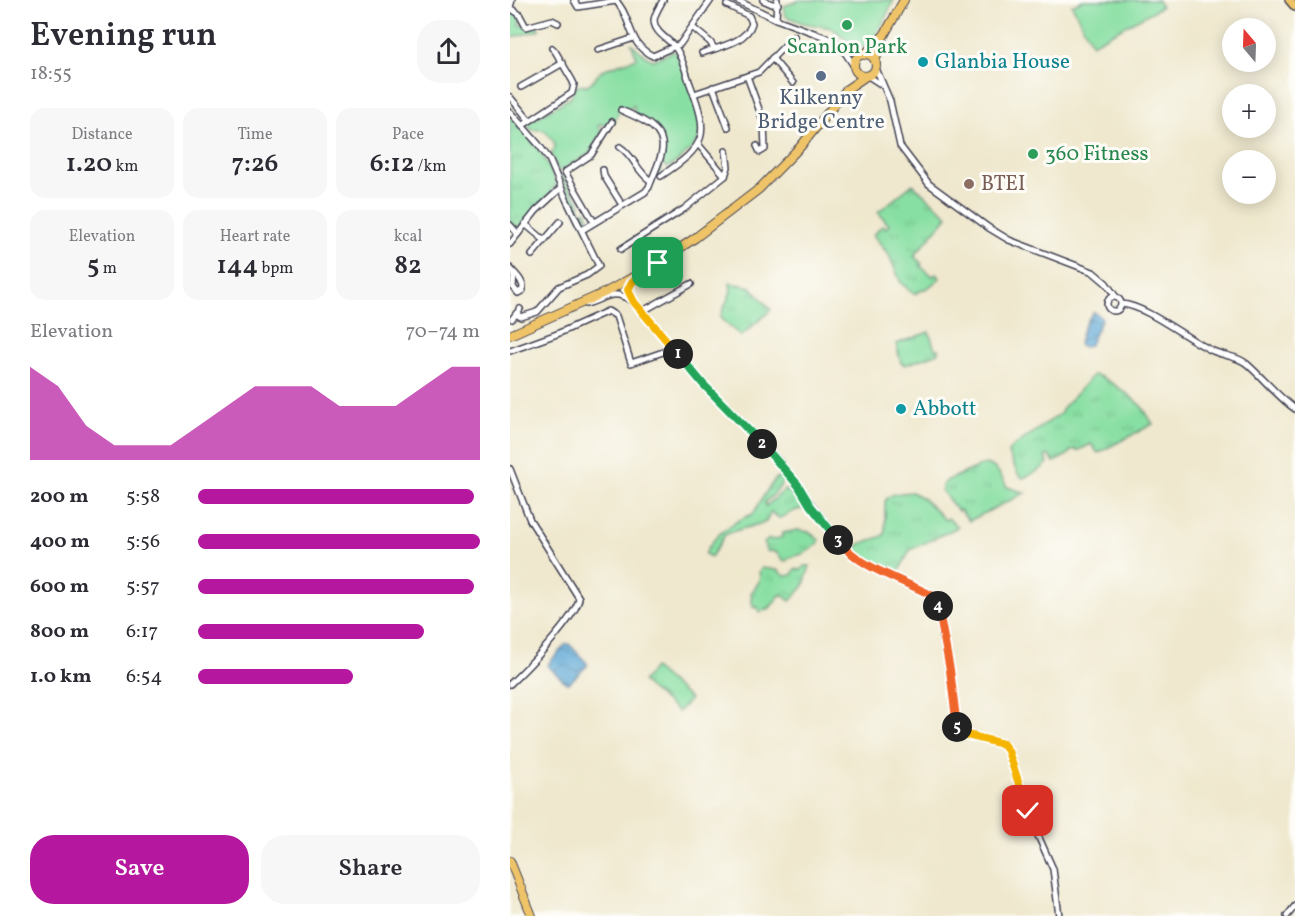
<!DOCTYPE html>
<html lang="en">
<head>
<meta charset="utf-8">
<style>
	body { margin:0; font-family:Vollkorn,serif; background:#f7f7f7; color:#2b2b33; height:100vh; display:flex; flex-direction:column; font-size:22px; white-space:nowrap }
	* { box-sizing:border-box; margin:0 }
	p { font-size:20px; color:#7c7c81 }
	.icon { flex:none; width:33px; height:33px; fill:none; stroke:currentColor; stroke-width:2; stroke-linecap:round; stroke-linejoin:round }
	.map { position:relative; flex:1; overflow:hidden }
	.drawer { display:flex; flex-direction:column; background:#fff; width:510px }
	.drawer>* { flex:none }
	.needle { width:39px; rotate:341deg }
	.fabs { position:absolute; left:712px; top:18px; display:grid; gap:12px }
	.fabs a { display:grid; place-items:center; width:54px; height:54px; border-radius:50%; background:#fff; box-shadow:0 3px 15px #0003; font-size:30px }
	.pin { position:absolute; display:grid; place-items:center; width:51px; height:51px; color:#fff; margin:-26px; border-radius:12px; box-shadow:0 3px 9px #0006 }
	.km { position:absolute; width:30px; height:30px; margin:-15px; border-radius:50%; background:#222; color:#fff; font-size:16px; line-height:30px; text-align:center }
	.round { display:grid; place-items:center; flex:none; width:63px; height:63px; border-radius:24px; background:#f7f7f7 }
	.overview { display:flex; align-items:center; justify-content:space-between; height:102px; padding:0 30px }
	h1 { font-size:33px; font-weight:600; line-height:45px }
	.figures { display:grid; grid-template-columns:repeat(3,1fr); gap:9px; height:102px; padding:6px 30px }
	.figures div { display:grid; align-content:center; border-radius:15px; background:#f7f7f7; text-align:center }
	.figures b { font-size:26px; font-weight:600 }
	.figures small { font-size:16px; font-weight:400 }
	.figures p { font-size:16px }
	.chart { height:168px; padding:12px 30px }
	.chart p { display:flex; justify-content:space-between }
	.chart svg { width:100%; height:108px; margin-top:6px; fill:#b5179e; opacity:.7 }
	.action { display:flex; gap:12px; margin-top:auto; padding:12px 30px }
	.action a { flex:1; height:69px; border-radius:24px; background:#b5179e; color:#fff; font-size:24px; font-weight:600; line-height:69px; text-align:center }
	.action a+a { background:#f7f7f7; color:#2b2b33 }
	ul { padding:0 30px; list-style:none; font-size:20px }
	li { display:grid; grid-template-columns:96px 72px 1fr; align-items:center; height:45px }
	li i { height:15px; border-radius:8px; background:#b5179e }
	main { display:flex; flex:1; min-height:0 }
	.map>svg:first-child { display:block }
	.grass { fill:url(#grass-tufts); stroke:#55806f; stroke-width:1.5 }
	.forest { fill:url(#forest-firs); stroke:#487062; stroke-width:1.5 }
	.park { fill:#88dfa3; stroke:#55806f; stroke-width:1.5 }
	.water { fill:url(#water-waves); stroke:#406688; stroke-width:1.5 }
	.lines { fill:none; stroke-linecap:round; stroke-linejoin:round }
	.minor-casing { stroke:#414051; stroke-width:8 }
	.major-casing { stroke:#414051; stroke-width:10 }
	.highway-casing { stroke:#414051; stroke-width:10 }
	.minor { stroke:#fff; stroke-width:5 }
	.major { stroke:#efc469; stroke-width:7 }
	.highway { stroke:#efc469; stroke-width:8 }
	.split-1-casing { stroke:#fff; stroke-width:12 }
	.split-2-casing { stroke:#fff; stroke-width:12 }
	.split-3-casing { stroke:#fff; stroke-width:12 }
	.split-4-casing { stroke:#fff; stroke-width:12 }
	.split-5-casing { stroke:#fff; stroke-width:12 }
	.split-6-casing { stroke:#fff; stroke-width:12 }
	.split-1 { stroke:#f5b400; stroke-width:8 }
	.split-2 { stroke:#22a559; stroke-width:8 }
	.split-3 { stroke:#22a559; stroke-width:8 }
	.split-4 { stroke:#f0652b; stroke-width:8 }
	.split-5 { stroke:#f0652b; stroke-width:8 }
	.split-6 { stroke:#f5b400; stroke-width:8 }
	.leisure-dot { fill:#2e9e5b; stroke:#fdfcf7; stroke-width:2 }
	.culture-dot { fill:#0f9aa8; stroke:#fdfcf7; stroke-width:2 }
	.service-dot { fill:#5c6f8a; stroke:#fdfcf7; stroke-width:2 }
	.education-dot { fill:#8d6e63; stroke:#fdfcf7; stroke-width:2 }
	.labels { text-anchor:middle; dominant-baseline:central; stroke-width:6; stroke-linejoin:round; paint-order:stroke }
	.leisure-label { font-size:21px; fill:#27864d; stroke:#fdfcf7 }
	.culture-label { font-size:21px; fill:#0d838f; stroke:#fdfcf7; text-anchor:start }
	.service-label { font-size:21px; fill:#4e5e75; stroke:#fdfcf7 }
	.education-label { font-size:21px; fill:#785e54; stroke:#fdfcf7; text-anchor:start }
</style>
</head>
<body>
<main>
<section class="drawer">
<div class="overview"><div><h1>Evening run</h1><p>18:55</p></div><a class="round"><svg class="icon" aria-label="share" viewBox="0 0 24 24"><path d="M12 15V3M7 8l5-5 5 5M5 13v7h14v-7"/></svg></a></div>
<div class="figures">
<div><p>Distance</p><b>1.20<small> km</small></b></div>
<div><p>Time</p><b>7:26</b></div>
<div><p>Pace</p><b>6:12<small> /km</small></b></div>
</div>
<div class="figures">
<div><p>Elevation</p><b>5<small> m</small></b></div>
<div><p>Heart rate</p><b>144<small> bpm</small></b></div>
<div><p>kcal</p><b>82</b></div>
</div>
<div class="chart"><p><span>Elevation</span>70–74 m</p>
<svg viewBox="0 0 160 44" preserveAspectRatio="none"><path d="M0 44V6L10 14L20 30L30 38L40 38L50 38L60 30L70 22L80 14L90 14L100 14L110 22L120 22L130 22L140 14L150 6L160 6V44z"/></svg>
</div>
<ul>
<li><b>200 m</b>5:58<i style="width:98%"></i></li>
<li><b>400 m</b>5:56<i style="width:100%"></i></li>
<li><b>600 m</b>5:57<i style="width:98%"></i></li>
<li><b>800 m</b>6:17<i style="width:80%"></i></li>
<li><b>1.0 km</b>6:54<i style="width:55%"></i></li>
</ul>
<div class="action"><a>Save</a><a>Share</a></div>
</section>
<div class="map">
<svg width="785" height="916" viewBox="0 0 785 916">
	<defs>
		<pattern id="grass-tufts" width="24" height="20" patternUnits="userSpaceOnUse" patternTransform="scale(1.5)"><rect width="24" height="20" fill="#88dfa3"/><path d="M3 7l-1-3M5 7V3M7 7l1-3M15 17l-1-3M17 17v-4M19 17l1-3" fill="none" stroke="#75bf8d"/></pattern>
		<pattern id="forest-firs" width="22" height="20" patternUnits="userSpaceOnUse" patternTransform="scale(1.5)"><rect width="22" height="20" fill="#6ebe89"/><path d="M5 1l3.5 6h-7zM16 11l3.5 6h-7z" fill="#5a9a71"/></pattern>
		<pattern id="water-waves" width="16" height="10" patternUnits="userSpaceOnUse" patternTransform="scale(1.5)"><rect width="16" height="10" fill="#5ea9d6"/><path d="M0 5q4-4 8 0t8 0" fill="none" stroke="#4d89af"/></pattern>
	</defs>
	<rect width="100%" height="100%" fill="#fdfcf7"/>
	<filter id="ink" filterUnits="userSpaceOnUse"><feTurbulence type="fractalNoise" baseFrequency=".0167" numOctaves="2"/><feDisplacementMap in="SourceGraphic" scale="12" xChannelSelector="R" yChannelSelector="G"/><feConvolveMatrix kernelMatrix="1 2 1 2 8 2 1 2 1" color-interpolation-filters="sRGB"/></filter>
	<filter id="wash" filterUnits="userSpaceOnUse"><feTurbulence type="fractalNoise" baseFrequency=".008" numOctaves="4" result="noise"/><feDisplacementMap in="SourceGraphic" scale="24" xChannelSelector="R" yChannelSelector="G"/><feGaussianBlur stdDeviation="1.35" result="paint"/><feColorMatrix in="noise" values="0 0 0 0 0 0 0 0 0 0 0 0 0 0 0 0 0 1.4 0 .05"/><feComposite in="paint" operator="in"/></filter>
	<g filter="url(#wash)">
		<rect width="100%" height="100%" fill="#efe8ce"/>
		<g class="grass">
			<polygon points="0,11 6,13 11,21 9,22 9,25 28,26 29,30 0,38"/>
			<path d="M 0,115 C 21,138 37,156 47,186 L 11,226 L 7,227 L 0,222 Z"/>
			<polygon points="403,184 438,216 404,256 412,264 410,266 423,276 427,274 430,278 419,287 404,294 391,283 379,255 363,235 373,225 376,228 379,225 368,212"/>
			<polygon points="220,283 241,287 261,310 231,336 210,318 221,291"/>
			<polygon points="419,332 425,349 429,349 427,354 395,365 391,363 386,344"/>
			<path d="M 583,375 C 595,375 623,398 632,407 C 636,412 639,418 643,424 L 588,453 L 581,444 L 567,451 L 565,449 L 559,452 L 559,454 L 544,462 L 538,455 L 535,457 L 538,463 C 532,469 521,475 513,478 L 509,476 L 498,453 L 500,449 L 551,413 L 553,408 Z"/>
			<path d="M 475,464 C 488,466 491,477 497,487 L 515,493 L 459,521 L 450,510 L 448,511 L 431,490 L 433,484 L 438,480 Z"/>
			<path d="M 274,473 C 274,485 264,495 255,502 L 256,506 L 275,490 L 284,494 L 285,499 L 289,498 L 298,506 L 295,509 C 286,507 279,516 269,518 L 261,512 L 256,522 L 221,532 L 215,535 L 201,557 L 195,554 C 203,535 224,521 243,514 C 250,503 261,479 274,473 Z"/>
			<path d="M 402,492 L 414,499 L 435,520 L 438,518 L 448,527 L 400,550 L 387,575 L 360,563 L 345,553 L 349,544 L 373,536 L 375,532 L 375,501 C 380,492 393,493 402,492 Z"/>
			<polygon points="288,530 299,532 309,540 308,544 295,553 279,558 276,561 273,560 266,552 256,551 254,543 259,539 264,540 272,537 272,533"/>
			<path d="M 294,566 L 300,566 L 293,587 L 280,601 L 271,594 L 259,609 L 249,612 L 248,607 L 245,608 L 243,607 L 241,593 C 246,587 252,580 249,572 L 252,568 L 267,570 L 275,576 L 282,575 L 285,569 L 291,570 Z"/>
			<polygon points="144,668 180,699 168,712 132,682"/>
		</g>
		<polygon class="forest" points="52,174 71,204 68,206 72,212 76,210 79,219 78,223 73,223 59,197 50,175"/>
		<g class="park">
			<path d="M 290,0 L 384,0 C 376,15 367,41 351,48 L 338,41 L 322,28 L 293,23 L 275,16 L 274,6 Z"/>
			<polygon points="573,0 648,0 651,7 582,44 562,5"/>
			<path d="M 121,43 L 137,57 L 143,60 L 162,52 L 166,52 C 175,74 194,111 190,134 C 187,148 169,160 158,168 L 152,164 L 150,166 L 151,172 L 144,177 L 154,152 L 147,128 L 142,123 L 125,114 L 123,111 L 125,107 L 123,105 L 119,110 L 111,108 L 104,122 L 101,120 L 96,126 L 90,124 L 88,127 L 93,131 L 79,154 L 49,172 L 41,155 L 45,147 L 44,142 L 34,130 L 22,130 L 18,126 L 19,122 L 60,98 L 66,87 L 73,84 L 75,86 L 82,82 L 92,70 L 127,58 Z"/>
		</g>
		<g class="water">
			<path d="M 584,312 L 592,318 L 579,346 L 574,347 L 569,345 C 570,334 576,320 584,312 Z"/>
			<polygon points="56,644 59,644 77,663 77,666 59,683 56,683 38,666 39,663"/>
		</g>
	</g>
	<g filter="url(#ink)">
		<g class="lines">
			<defs>
				<g id="minor">
					<polyline points="64,0 68,7 106,1"/>
					<path d="M 106,0 C 108,4 112,8 114,13 C 122,30 123,47 143,56 L 170,44 L 201,0"/>
					<polyline points="226,0 266,19 315,37 352,55"/>
					<polyline points="253,0 262,4 268,4"/>
					<polyline points="0,7 2,0"/>
					<polyline points="0,8 9,14 16,27 42,20 48,23"/>
					<polyline points="266,19 267,0"/>
					<polyline points="182,27 200,42 204,48"/>
					<polyline points="332,48 344,66"/>
					<polyline points="88,50 124,38"/>
					<path d="M 192,53 C 209,47 237,42 242,23 L 239,16 L 217,5"/>
					<polyline points="262,58 283,83"/>
					<polyline points="365,66 380,101 390,146 419,184 479,228 499,240 583,272 596,283 606,297"/>
					<polyline points="237,76 254,123 255,149 250,152 247,146"/>
					<polyline points="358,76 372,85"/>
					<polyline points="11,87 53,63"/>
					<polyline points="203,87 218,127"/>
					<polyline points="184,94 249,72 284,36"/>
					<polyline points="0,97 19,120"/>
					<polyline points="0,112 29,145 39,159 56,199 89,266 77,275 49,287 27,312 11,317 6,314"/>
					<polyline points="12,126 62,93 64,84 62,80 45,51 42,48"/>
					<polyline points="188,144 215,176"/>
					<path d="M 110,147 C 124,156 127,172 141,181"/>
					<polyline points="93,170 94,176 112,205"/>
					<path d="M 151,176 C 197,145 200,136 180,84 C 176,73 172,55 164,46 C 157,38 145,33 144,21 C 144,14 150,6 153,0"/>
					<polyline points="84,222 55,172 81,155 102,122"/>
					<polyline points="15,224 33,239"/>
					<polyline points="0,225 8,234"/>
					<path d="M 72,230 L 135,192 L 139,187 C 143,175 150,163 152,151 C 156,127 128,118 111,110"/>
					<polyline points="0,244 26,211 51,188"/>
					<polyline points="111,249 174,209 215,176 218,167 216,151"/>
					<polyline points="22,255 50,222"/>
					<path d="M 0,268 C 5,274 14,281 13,290 L 8,293 L 3,287 L 4,273"/>
					<path d="M 128,278 L 119,286 L 119,294 L 124,302 L 193,384 L 268,460 L 333,546 C 358,571 394,580 425,597 L 440,670 L 447,728 L 449,733 L 493,744 L 498,751 L 517,811 L 543,869 L 549,916"/>
					<circle cx="604" cy="304" r="7"/>
					<path d="M 76,304 C 97,298 102,288 122,301"/>
					<path d="M 612,304 C 637,306 678,340 703,351 C 714,356 728,356 737,364 C 754,379 767,396 785,409"/>
					<polyline points="133,311 181,284"/>
					<polyline points="2,319 10,309"/>
					<polyline points="0,351 47,334 98,311 106,316 121,363 153,352 161,345"/>
					<path d="M 0,469 L 20,520 L 69,598 C 67,617 15,670 0,684"/>
					<polyline points="777,916 785,906"/>
				</g>
				<polyline id="major" points="779,0 785,7"/>
				<g id="highway">
					<circle cx="355" cy="65" r="11"/>
					<polyline points="354,55 372,37"/>
					<polyline points="365,62 373,37 394,0"/>
					<polyline points="0,335 96,292 148,263 185,238 249,189 291,146 337,89 356,76"/>
					<polyline points="0,861 22,916"/>
				</g>
			</defs>
			<use href="#minor" class="minor-casing"/>
			<use href="#major" class="major-casing"/>
			<use href="#highway" class="highway-casing"/>
			<use href="#minor" class="minor"/>
			<use href="#major" class="major"/>
			<use href="#highway" class="highway"/>
		</g>
	</g>
	<g class="lines" filter="url(#ink)">
		<defs>
			<polyline id="split-1" points="148,263 122,282 118,290 124,302 168,354"/>
			<polyline id="split-2" points="168,354 193,384 252,444"/>
			<polyline id="split-3" points="252,444 288,485 300,505 328,540"/>
			<path id="split-4" d="M 328,540 C 352,570 392,579 425,597 L 428,606"/>
			<polyline id="split-5" points="428,606 440,670 447,727"/>
			<polyline id="split-6" points="447,727 449,733 493,744 498,751 518,811"/>
		</defs>
		<use href="#split-1" class="split-1-casing"/>
		<use href="#split-2" class="split-2-casing"/>
		<use href="#split-3" class="split-3-casing"/>
		<use href="#split-4" class="split-4-casing"/>
		<use href="#split-5" class="split-5-casing"/>
		<use href="#split-6" class="split-6-casing"/>
		<use href="#split-1" class="split-1"/>
		<use href="#split-2" class="split-2"/>
		<use href="#split-3" class="split-3"/>
		<use href="#split-4" class="split-4"/>
		<use href="#split-5" class="split-5"/>
		<use href="#split-6" class="split-6"/>
	</g>
	<g class="leisure-dot">
		<circle cx="337" cy="25" r="6"/>
		<circle cx="523" cy="154" r="6"/>
	</g>
	<g class="culture-dot">
		<circle cx="413" cy="62" r="6"/>
		<circle cx="391" cy="409" r="6"/>
	</g>
	<circle class="service-dot" cx="311" cy="76" r="6"/>
	<circle class="education-dot" cx="459" cy="184" r="6"/>
	<g class="labels">
		<g class="leisure-label">
			<text x="337" y="47">Scanlon Park</text>
			<text x="535" y="154" text-anchor="start">360 Fitness</text>
		</g>
		<g class="culture-label">
			<text x="425" y="62">Glanbia House</text>
			<text x="403" y="409">Abbott</text>
		</g>
		<g class="service-label">
			<text x="311" y="98">Kilkenny<tspan x="311" dy="24">Bridge Centre</tspan></text>
		</g>
		<g class="education-label">
			<text x="471" y="184">BTEI</text>
		</g>
	</g>
</svg>
<div class="fabs">
<a><svg class="needle" viewBox="-14 -14 28 28"><path d="M0-13l5 13h-10z" fill="#e53935"/><path d="M0 13l5-13h-10z" fill="#7c7c81"/></svg></a>
<a>+</a>
<a>−</a>
</div>
<div class="pin" style="left:148px;top:263px;background:#1e9e55"><svg class="icon" aria-label="arrive" viewBox="0 0 24 24"><path d="M6 21V4h12l-3 4 3 4H6"/></svg></div>
<div class="pin" style="left:518px;top:811px;background:#d93025"><svg class="icon" aria-label="check" viewBox="0 0 24 24"><path d="M5 12l5 5 9-10"/></svg></div>
<b class="km" style="left:168px;top:354px">1</b>
<b class="km" style="left:252px;top:444px">2</b>
<b class="km" style="left:328px;top:540px">3</b>
<b class="km" style="left:428px;top:606px">4</b>
<b class="km" style="left:447px;top:727px">5</b>
</div>
</main>
</body>
</html>
